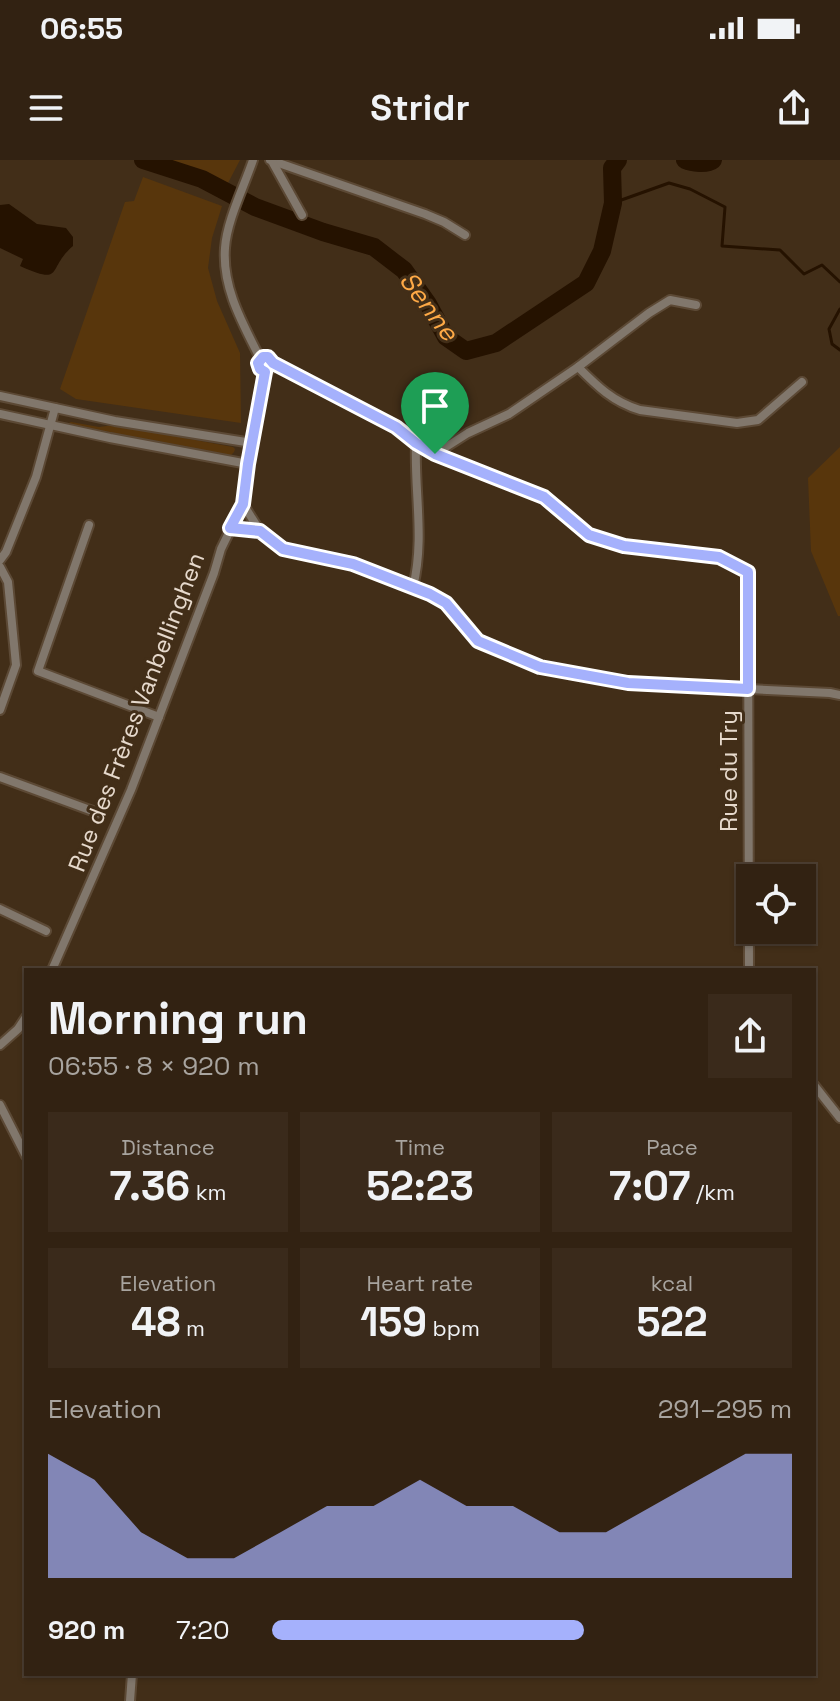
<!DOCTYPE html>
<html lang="en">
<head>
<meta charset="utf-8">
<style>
	body { margin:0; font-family:"Space Grotesk",sans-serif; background:#3a2a1b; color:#f1f3f6; height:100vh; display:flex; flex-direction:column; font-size:30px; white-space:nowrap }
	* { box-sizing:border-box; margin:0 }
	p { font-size:26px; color:#a8a49f }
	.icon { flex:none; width:44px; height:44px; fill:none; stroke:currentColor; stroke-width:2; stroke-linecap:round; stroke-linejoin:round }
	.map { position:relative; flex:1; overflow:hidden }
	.side { position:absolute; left:24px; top:808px; width:792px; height:708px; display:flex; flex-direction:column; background:#322212; border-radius:0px; box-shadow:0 2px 6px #0004,0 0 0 2px #4d3f32 }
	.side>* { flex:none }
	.controls { position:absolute; left:736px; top:704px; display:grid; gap:16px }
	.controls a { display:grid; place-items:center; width:80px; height:80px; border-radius:0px; background:#322212; box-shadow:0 2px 6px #0004,0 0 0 2px #4d3f32; font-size:40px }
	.pin { position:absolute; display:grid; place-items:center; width:68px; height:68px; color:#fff; margin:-82px -34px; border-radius:50% 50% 50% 0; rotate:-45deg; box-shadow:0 0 8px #0007 }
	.pin .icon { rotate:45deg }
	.round { display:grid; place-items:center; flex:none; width:84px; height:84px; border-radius:0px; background:#3a2a1b }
	.overview { display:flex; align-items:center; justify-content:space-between; height:136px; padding:0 24px }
	h1 { font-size:44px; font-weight:700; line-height:60px }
	.figures { display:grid; grid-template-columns:repeat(3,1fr); gap:12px; height:136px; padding:8px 24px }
	.figures div { display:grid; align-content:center; border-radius:0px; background:#3a2a1b; text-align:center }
	.figures b { font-size:40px; font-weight:700 }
	.figures small { font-size:22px; font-weight:400 }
	.figures p { font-size:22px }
	.chart { height:224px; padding:16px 24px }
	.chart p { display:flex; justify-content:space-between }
	.chart svg { width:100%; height:144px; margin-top:8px; fill:#a5b1fc; opacity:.7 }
	ul { padding:0 24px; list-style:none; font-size:26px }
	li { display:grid; grid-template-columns:128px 96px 1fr; align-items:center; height:60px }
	li i { height:20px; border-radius:10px; background:#a5b1fc }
	.status { display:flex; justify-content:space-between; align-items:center; height:56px; padding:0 40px; background:#322212; direction:ltr }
	.status svg { height:22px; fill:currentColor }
	header { display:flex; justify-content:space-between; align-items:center; height:104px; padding:0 24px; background:#322212; font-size:36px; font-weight:700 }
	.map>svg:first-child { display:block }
	.green { fill:#58360c }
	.water { fill:#251200 }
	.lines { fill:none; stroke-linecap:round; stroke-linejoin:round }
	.stream { stroke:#251200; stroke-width:3 }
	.river { stroke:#251200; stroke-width:18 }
	.minor-casing { stroke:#5c4935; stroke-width:12 }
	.minor { stroke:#81776c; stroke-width:8 }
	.route-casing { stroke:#fff; stroke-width:16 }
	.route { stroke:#a5b1fc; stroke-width:10 }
	.labels { text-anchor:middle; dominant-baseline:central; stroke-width:6; stroke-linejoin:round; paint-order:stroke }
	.street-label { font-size:24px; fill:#e6d9cc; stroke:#422e18 }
	.water-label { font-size:26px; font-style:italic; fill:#fea946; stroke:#422e18 }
</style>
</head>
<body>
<div class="status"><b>06:55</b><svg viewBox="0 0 49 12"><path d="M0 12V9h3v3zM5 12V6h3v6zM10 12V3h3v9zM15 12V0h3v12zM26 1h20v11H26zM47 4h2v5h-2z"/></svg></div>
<header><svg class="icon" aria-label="menu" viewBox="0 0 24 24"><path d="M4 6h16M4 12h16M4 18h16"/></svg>Stridr<svg class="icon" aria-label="share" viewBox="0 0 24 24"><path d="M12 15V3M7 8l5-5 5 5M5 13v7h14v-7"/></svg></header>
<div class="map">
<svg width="840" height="1541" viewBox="0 0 840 1541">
	<rect width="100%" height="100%" fill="#422e18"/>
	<g class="green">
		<polygon points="171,0 240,0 228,23"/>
		<polygon points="143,17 222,46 212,78 208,108 217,141 240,193 241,263 76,239 60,229 125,42 134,41"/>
		<polygon points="71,262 99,267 114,265 233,287 235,289 234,292 231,295 67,264"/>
		<polygon points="840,287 840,456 838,456 811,391 808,318"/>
	</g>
	<path class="water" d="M 9,44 L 37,64 L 66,68 L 73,77 L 73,86 C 46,109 65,126 20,106 L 23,99 L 0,88 L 0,45 Z"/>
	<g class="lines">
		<g class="stream">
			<polyline points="613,43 669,23 690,29 725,47 722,86 780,90 804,114 822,105 840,122"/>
			<polyline points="840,149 829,169 832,184 840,190"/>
		</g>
		<g class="river">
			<polyline points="143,0 202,19 255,47 323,72 374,87 404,110 428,144 446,177 466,191 496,183 586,123 602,91 613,43 612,8 618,0"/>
			<path d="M 685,0 C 692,3 707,5 713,0"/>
		</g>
		<defs>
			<g id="minor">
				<path d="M 253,0 C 244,27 227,60 225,88 C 222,128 243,164 260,198 L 258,207 L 265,212"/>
				<polyline points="270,0 425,54 444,62 465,75"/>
				<polyline points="273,3 302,55"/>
				<polyline points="260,198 268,197 273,203 396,267 416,283 435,294 544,337 589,375 624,386 719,397 748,412 749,810"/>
				<path d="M 578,207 C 597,226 613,242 640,250 L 737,263 L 758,260 L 802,222"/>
				<polyline points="0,236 115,261 252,283"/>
				<polyline points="0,254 110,278 248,304"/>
				<polyline points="435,294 468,273 509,254 578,207 649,153 670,140 696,145"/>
				<polyline points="243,344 260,371 283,389 353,404 430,434 446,443 478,481 540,507 628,523 830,533 840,535"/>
				<polyline points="89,365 38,511 159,557"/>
				<polyline points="230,368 260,371"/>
				<polyline points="0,400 6,392 36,317 55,248"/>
				<polyline points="0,407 8,422 16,505 0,550"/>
				<path d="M 413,427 C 425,379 414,331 416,283"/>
				<polyline points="0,617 98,653"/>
				<polyline points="0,749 46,771"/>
				<polyline points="52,810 131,630 214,413 221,389 243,344 265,212 271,209 273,203"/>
				<polyline points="0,885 18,869 26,857"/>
				<polyline points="814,925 840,958"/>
				<polyline points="0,945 26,996"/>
				<polyline points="130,1541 132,1514"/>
			</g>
		</defs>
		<use href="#minor" class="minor-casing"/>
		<use href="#minor" class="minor"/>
	</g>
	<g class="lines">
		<defs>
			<polygon id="route" points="263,197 268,197 273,203 396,267 416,283 435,294 544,337 589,375 624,386 719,397 748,412 748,529 628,523 540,507 478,481 446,443 430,434 353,404 283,389 260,371 230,368 243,344 248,304 265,212 260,209 258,203"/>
		</defs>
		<use href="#route" class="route-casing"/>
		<use href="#route" class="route"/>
	</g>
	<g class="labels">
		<g class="street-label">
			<text transform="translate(136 552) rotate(-69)">Rue des Frères Vanbellinghen</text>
			<text transform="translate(728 611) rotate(-90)">Rue du Try</text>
		</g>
		<g class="water-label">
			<text transform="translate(429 146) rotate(53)">Senne</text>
		</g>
	</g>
</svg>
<div class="controls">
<a><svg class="icon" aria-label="locate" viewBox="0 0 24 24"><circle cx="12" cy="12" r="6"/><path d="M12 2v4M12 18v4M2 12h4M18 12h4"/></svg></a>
</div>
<div class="pin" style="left:435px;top:294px;background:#1e9e55"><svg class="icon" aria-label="arrive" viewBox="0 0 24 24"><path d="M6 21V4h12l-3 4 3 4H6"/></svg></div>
<section class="side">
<div class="overview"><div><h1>Morning run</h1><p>06:55 · 8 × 920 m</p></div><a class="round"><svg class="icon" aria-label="share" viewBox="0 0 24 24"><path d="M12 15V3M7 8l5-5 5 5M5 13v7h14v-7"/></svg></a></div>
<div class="figures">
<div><p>Distance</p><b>7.36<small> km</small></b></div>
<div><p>Time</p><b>52:23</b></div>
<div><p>Pace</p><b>7:07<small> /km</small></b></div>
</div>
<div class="figures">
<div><p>Elevation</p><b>48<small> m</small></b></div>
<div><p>Heart rate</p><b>159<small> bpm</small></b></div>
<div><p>kcal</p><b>522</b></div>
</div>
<div class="chart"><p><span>Elevation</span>291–295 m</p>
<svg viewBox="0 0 160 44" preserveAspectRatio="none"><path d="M0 44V6L10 14L20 30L30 38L40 38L50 30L60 22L70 22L80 14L90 22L100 22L110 30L120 30L130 22L140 14L150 6L160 6V44z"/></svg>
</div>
<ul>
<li><b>920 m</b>7:20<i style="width:60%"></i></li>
</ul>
</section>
</div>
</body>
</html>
